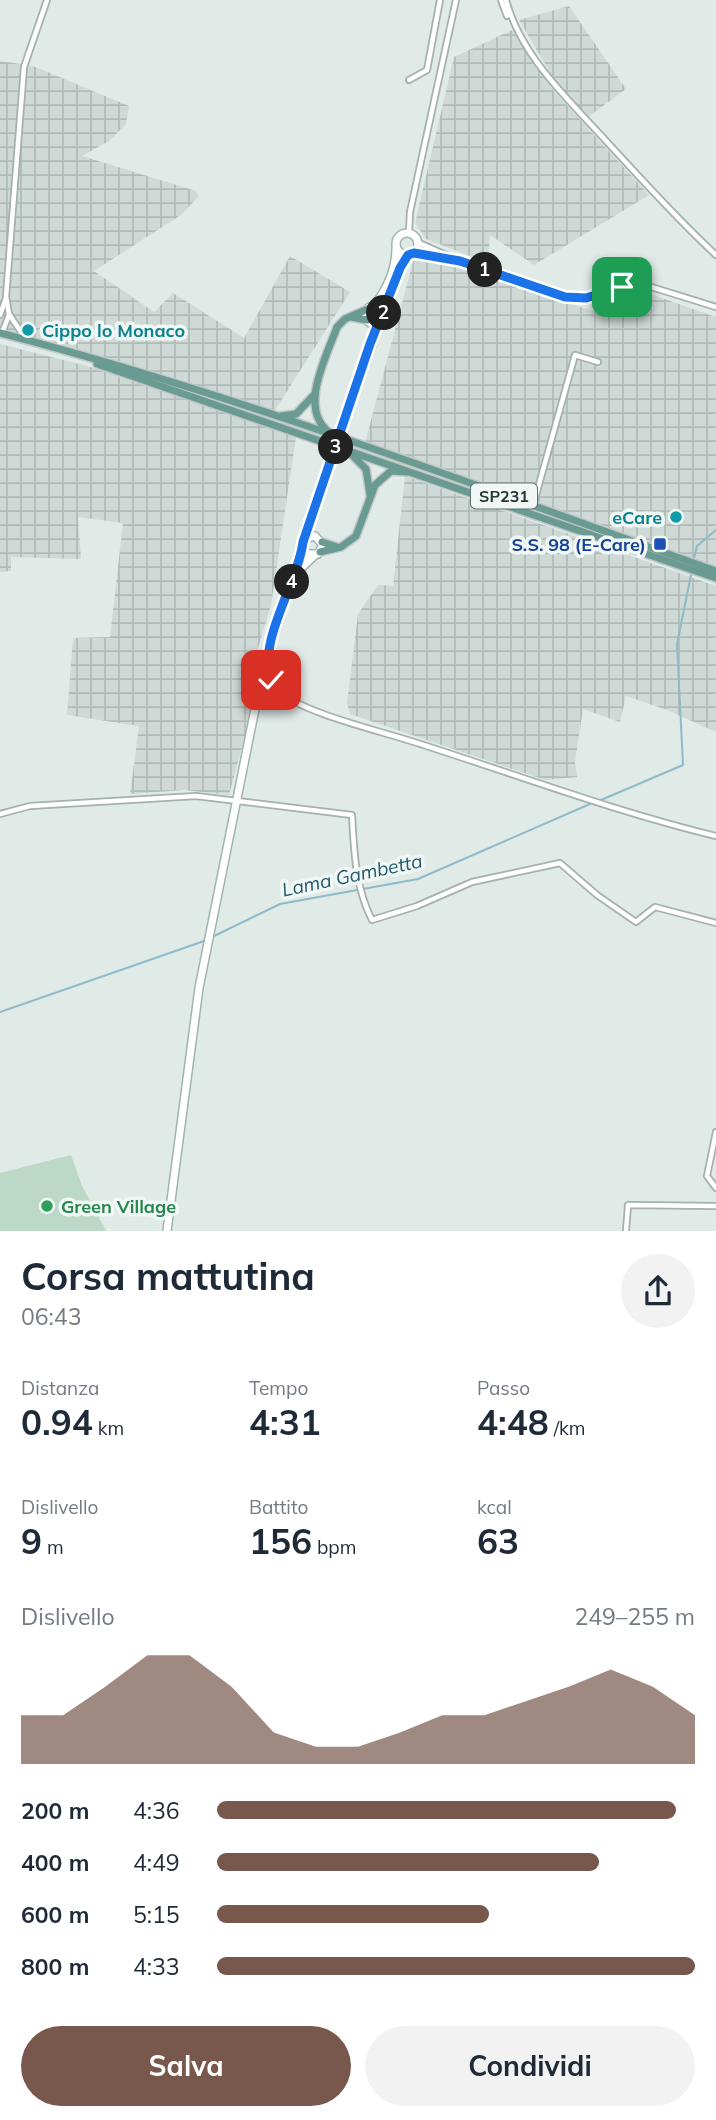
<!DOCTYPE html>
<html lang="it">
<head>
<meta charset="utf-8">
<style>
	body { margin:0; font-family:Mulish,sans-serif; background:#f2f2f3; color:#1f2937; height:100vh; display:flex; flex-direction:column; font-size:26px; white-space:nowrap }
	* { box-sizing:border-box; margin:0 }
	p { font-size:23px; color:#747a83 }
	.icon { flex:none; width:38px; height:38px; fill:none; stroke:currentColor; stroke-width:2; stroke-linecap:round; stroke-linejoin:round }
	.map { position:relative; height:1231px; overflow:hidden }
	.details { display:flex; flex-direction:column; background:#fff; flex:1 }
	.details>* { flex:none }
	.pin { position:absolute; display:grid; place-items:center; width:60px; height:60px; color:#fff; margin:-30px; border-radius:14px; box-shadow:0 4px 10px #0006 }
	.km { position:absolute; width:35px; height:35px; margin:-18px; border-radius:50%; background:#222; color:#fff; font-size:19px; line-height:35px; text-align:center }
	.round { display:grid; place-items:center; flex:none; width:74px; height:74px; border-radius:37px; background:#f2f2f3 }
	.summary { display:flex; align-items:center; justify-content:space-between; height:119px; padding:0 21px }
	h1 { font-size:38px; font-weight:700; line-height:52px }
	.metrics { display:grid; grid-template-columns:repeat(3,1fr); gap:10px; height:119px; padding:7px 21px }
	.metrics div { display:grid; align-content:center }
	.metrics b { font-size:35px; font-weight:700 }
	.metrics small { font-size:19px; font-weight:400 }
	.metrics p { font-size:19px }
	.chart { height:196px; padding:14px 21px }
	.chart p { display:flex; justify-content:space-between }
	.chart svg { width:100%; height:126px; margin-top:7px; fill:#78584c; opacity:.7 }
	.cta { display:flex; gap:14px; margin-top:auto; padding:14px 21px }
	.cta a { flex:1; height:80px; border-radius:42px; background:#78584c; color:#fff; font-size:28px; font-weight:700; line-height:80px; text-align:center }
	.cta a+a { background:#f2f2f3; color:#1f2937 }
	ul { padding:0 21px; list-style:none; font-size:23px }
	li { display:grid; grid-template-columns:112px 84px 1fr; align-items:center; height:52px }
	li i { height:18px; border-radius:9px; background:#78584c }
	.map>svg:first-child { display:block }
	.industrial { fill:url(#industrial-grid) }
	.garden { fill:#bbd9c6 }
	.lines { fill:none; stroke-linecap:round; stroke-linejoin:round }
	.stream { stroke:#8ebaca; stroke-width:2 }
	.street-casing { stroke:#a4b1ae; stroke-width:8 }
	.secondary-casing { stroke:#a1b4af; stroke-width:10 }
	.primary-casing { stroke:#c1c7c6; stroke-width:10 }
	.street { stroke:#fff; stroke-width:4.5 }
	.secondary { stroke:#fff; stroke-width:7 }
	.primary { stroke:#699b93; stroke-width:7 }
	.secondary-bridge-casing { stroke:#a1b4af; stroke-width:10; stroke-linecap:butt }
	.secondary-bridge { stroke:#fff; stroke-width:7 }
	.route-casing { stroke:#fff; stroke-width:14 }
	.route { stroke:#1a73e8; stroke-width:9 }
	.culture-dot { fill:#0f9aa8; stroke:#f0f7f4; stroke-width:2.5 }
	.transit-dot { fill:#1a4fb4; stroke:#f0f7f4; stroke-width:2.5 }
	.leisure-dot { fill:#2e9e5b; stroke:#f0f7f4; stroke-width:2.5 }
	.labels { text-anchor:middle; dominant-baseline:central; stroke-width:7; stroke-linejoin:round; paint-order:stroke }
	.shield { fill:#f0f7f4; stroke:#60716e; stroke-width:2 }
	.shield-label { font-size:16px; font-weight:bold; fill:#233835 }
	.culture-label { font-size:18px; font-weight:bold; fill:#0d838f; stroke:#f0f7f4; text-anchor:start }
	.transit-label { font-size:18px; font-weight:bold; fill:#164399; stroke:#f0f7f4; text-anchor:end }
	.leisure-label { font-size:18px; font-weight:bold; fill:#27864d; stroke:#f0f7f4; text-anchor:start }
	.water-label { font-size:19px; font-style:italic; fill:#23596e; stroke:#f0f7f4 }
</style>
</head>
<body>
<div class="map">
<svg width="716" height="1231" viewBox="0 0 716 1231">
	<defs>
		<pattern id="industrial-grid" width="8" height="8" patternUnits="userSpaceOnUse" patternTransform="scale(1.75)"><rect width="8" height="8" fill="#cfd9d6"/><path d="M0 4h8M4 0v8" fill="none" stroke="#b1bbb8"/></pattern>
	</defs>
	<rect width="100%" height="100%" fill="#e0eae7"/>
	<g class="industrial">
		<polygon points="569,6 626,89 588,117 561,91 519,20"/>
		<polygon points="512,30 554,91 649,195 534,265 490,235 488,263 426,239 415,223 454,57"/>
		<polygon points="0,61 33,66 129,106 126,124 109,141 82,156 196,191 199,196 181,215 94,271 154,312 173,293 244,338 290,256 350,292 274,412 0,328"/>
		<polygon points="421,256 593,311 604,310 609,316 626,297 642,291 716,317 716,566 365,443 414,258"/>
		<polygon points="0,344 87,366 296,437 271,605 241,705 249,707 247,729 229,795 184,790 130,794 139,726 67,715 73,638 110,637 123,523 78,517 81,559 11,557 11,571 0,572"/>
		<polygon points="405,476 716,586 716,732 667,710 626,696 620,722 583,709 575,762 577,777 545,780 350,714 347,703 358,614 378,585 393,586"/>
	</g>
	<polygon class="garden" points="71,1155 82,1186 106,1231 0,1231 0,1173"/>
	<g class="lines">
		<g class="stream">
			<polyline points="694,558 697,546 716,530"/>
			<polyline points="601,800 683,765 677,644 691,575"/>
			<polyline points="212,937 280,904 418,879 590,804"/>
			<polyline points="0,1012 207,940"/>
		</g>
		<defs>
			<g id="street">
				<polyline points="501,0 507,16"/>
				<path d="M 506,0 C 521,57 570,101 608,143 C 643,181 677,219 716,255"/>
				<polyline points="409,80 427,70 440,0"/>
				<polyline points="409,232 410,212 456,0"/>
				<polyline points="419,243 460,261 565,297 586,298 622,287 645,285 716,307"/>
				<polyline points="414,252 455,261"/>
				<polyline points="0,315 6,298"/>
				<polyline points="2,333 9,315"/>
				<polyline points="25,338 9,314 6,297 24,67 47,0"/>
				<polyline points="533,506 575,355 598,362"/>
				<path d="M 275,689 C 302,713 377,730 414,742 C 515,774 613,811 716,836"/>
				<polyline points="270,701 293,702"/>
				<path d="M 0,814 L 30,806 L 196,796 L 352,815 C 354,850 355,887 372,920 L 417,906 L 472,882 L 560,863 L 597,895 L 636,922 L 655,907 L 716,923"/>
				<polyline points="716,1132 707,1176 716,1188"/>
				<polyline points="626,1231 628,1205 716,1206"/>
			</g>
			<g id="secondary">
				<circle cx="407" cy="244" r="11"/>
				<path d="M 374,306 C 387,289 396,270 396,248"/>
				<circle cx="374" cy="315" r="9"/>
				<polyline points="383,314 399,269 408,255"/>
				<polyline points="344,424 380,322"/>
				<polyline points="306,538 315,536 323,545 318,554 306,554 302,544 333,456"/>
				<polyline points="297,572 315,555"/>
				<circle cx="265" cy="692" r="11"/>
				<polyline points="258,683 303,549"/>
				<polyline points="167,1231 199,988 257,699"/>
			</g>
			<g id="primary">
				<polyline points="351,317 367,320"/>
				<path d="M 0,333 C 243,396 479,487 716,571"/>
				<polyline points="97,364 716,578"/>
				<polyline points="281,416 296,414 315,394"/>
				<path d="M 330,433 C 297,409 327,356 337,327 L 345,319 L 370,308"/>
				<polyline points="346,449 366,469 370,495"/>
				<polyline points="322,542 337,547"/>
				<polyline points="320,552 341,547 356,536 375,485 391,471 407,472"/>
			</g>
		</defs>
		<use href="#street" class="street-casing"/>
		<use href="#secondary" class="secondary-casing"/>
		<use href="#primary" class="primary-casing"/>
		<use href="#street" class="street"/>
		<use href="#secondary" class="secondary"/>
		<use href="#primary" class="primary"/>
		<defs>
			<polyline id="secondary-bridge" points="333,456 344,424"/>
		</defs>
		<use href="#secondary-bridge" class="secondary-bridge-casing"/>
		<use href="#secondary-bridge" class="secondary-bridge"/>
	</g>
	<g class="lines">
		<defs>
			<path id="route" d="M 271,680 C 257,641 298,583 303,542 L 370,344 L 400,268 L 408,255 L 414,253 L 460,261 L 565,297 L 586,298 L 622,287"/>
		</defs>
		<use href="#route" class="route-casing"/>
		<use href="#route" class="route"/>
	</g>
	<g class="culture-dot">
		<circle cx="28" cy="330" r="7"/>
		<circle cx="676" cy="517" r="7"/>
	</g>
	<rect class="transit-dot" x="653" y="537" width="14" height="14" rx="3.5"/>
	<circle class="leisure-dot" cx="47" cy="1206" r="7"/>
	<g class="labels">
		<rect class="shield" x="471" y="483.5" width="66" height="25" rx="5"/>
		<g class="shield-label">
			<text x="504" y="496">SP231</text>
		</g>
		<g class="culture-label">
			<text x="42" y="330">Cippo lo Monaco</text>
			<text x="662" y="517" text-anchor="end">eCare</text>
		</g>
		<g class="transit-label">
			<text x="646" y="544">S.S. 98 (E-Care)</text>
		</g>
		<g class="leisure-label">
			<text x="61" y="1206">Green Village</text>
		</g>
		<g class="water-label">
			<text transform="translate(352 875) rotate(-12)">Lama Gambetta</text>
		</g>
	</g>
</svg>
<div class="pin" style="left:622px;top:287px;background:#1e9e55"><svg class="icon" aria-label="arrive" viewBox="0 0 24 24"><path d="M6 21V4h12l-3 4 3 4H6"/></svg></div>
<div class="pin" style="left:271px;top:680px;background:#d93025"><svg class="icon" aria-label="check" viewBox="0 0 24 24"><path d="M5 12l5 5 9-10"/></svg></div>
<b class="km" style="left:485px;top:270px">1</b>
<b class="km" style="left:384px;top:313px">2</b>
<b class="km" style="left:336px;top:447px">3</b>
<b class="km" style="left:292px;top:582px">4</b>
</div>
<section class="details">
<div class="summary"><div><h1>Corsa mattutina</h1><p>06:43</p></div><a class="round"><svg class="icon" aria-label="share" viewBox="0 0 24 24"><path d="M12 15V3M7 8l5-5 5 5M5 13v7h14v-7"/></svg></a></div>
<div class="metrics">
<div><p>Distanza</p><b>0.94<small> km</small></b></div>
<div><p>Tempo</p><b>4:31</b></div>
<div><p>Passo</p><b>4:48<small> /km</small></b></div>
</div>
<div class="metrics">
<div><p>Dislivello</p><b>9<small> m</small></b></div>
<div><p>Battito</p><b>156<small> bpm</small></b></div>
<div><p>kcal</p><b>63</b></div>
</div>
<div class="chart"><p><span>Dislivello</span>249–255 m</p>
<svg viewBox="0 0 160 44" preserveAspectRatio="none"><path d="M0 44V27L10 27L20 17L30 6L40 6L50 17L60 33L70 38L80 38L90 33L100 27L110 27L120 22L130 17L140 11L150 17L160 27V44z"/></svg>
</div>
<ul>
<li><b>200 m</b>4:36<i style="width:96%"></i></li>
<li><b>400 m</b>4:49<i style="width:80%"></i></li>
<li><b>600 m</b>5:15<i style="width:57%"></i></li>
<li><b>800 m</b>4:33<i style="width:100%"></i></li>
</ul>
<div class="cta"><a>Salva</a><a>Condividi</a></div>
</section>
</body>
</html>
